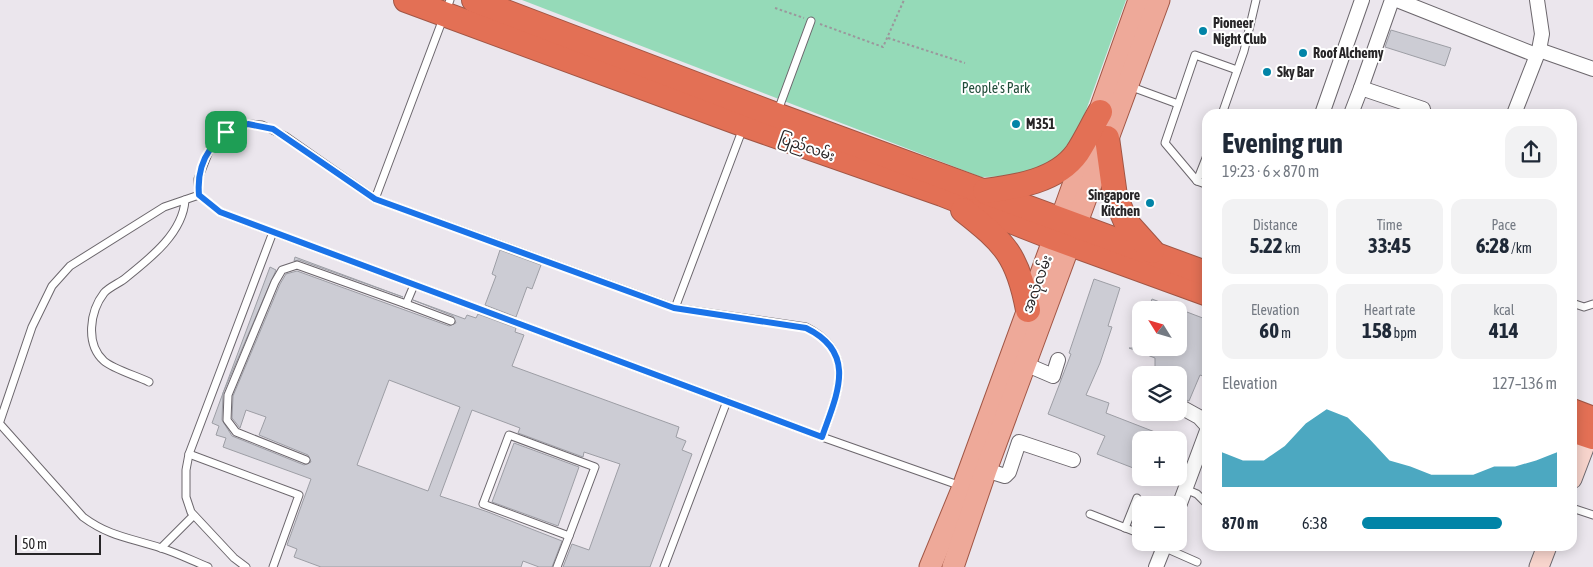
<!DOCTYPE html>
<html lang="en">
<head>
<meta charset="utf-8">
<style>
	body { margin:0; font-family:"Asap Condensed","Noto Sans Myanmar",sans-serif; background:#f2f2f3; color:#1f2937; height:100vh; display:flex; flex-direction:column; font-size:19px; white-space:nowrap }
	* { box-sizing:border-box; margin:0 }
	p { font-size:16px; color:#747a83 }
	.icon { flex:none; width:28px; height:28px; fill:none; stroke:currentColor; stroke-width:2; stroke-linecap:round; stroke-linejoin:round }
	.map { position:relative; flex:1; overflow:hidden }
	.panel { position:absolute; left:1202px; top:109px; width:375px; height:442px; display:flex; flex-direction:column; background:#fff; border-radius:15px; box-shadow:0 2px 12px #0003 }
	.panel>* { flex:none }
	.needle { width:32px; rotate:307deg }
	.tools { position:absolute; left:1132px; top:301px; display:grid; gap:10px }
	.tools a { display:grid; place-items:center; width:55px; height:55px; border-radius:10px; background:#fff; box-shadow:0 2px 12px #0003; font-size:25px }
	.scale { position:absolute; left:15px; bottom:12px; width:86px; box-sizing:border-box; padding-left:5px; border:2px solid #272527; border-top:0; font-size:14px; line-height:18px; white-space:nowrap; color:#272527; -webkit-text-stroke:4px #fff; paint-order:stroke }
	.pin { position:absolute; display:grid; place-items:center; width:42px; height:42px; color:#fff; margin:-21px; border-radius:10px; box-shadow:0 2px 8px #0006 }
	.round { display:grid; place-items:center; flex:none; width:52px; height:52px; border-radius:15px; background:#f2f2f3 }
	.headline { display:flex; align-items:center; justify-content:space-between; height:85px; padding:0 20px }
	h1 { font-size:28px; font-weight:700; line-height:38px }
	.figures { display:grid; grid-template-columns:repeat(3,1fr); gap:8px; height:85px; padding:5px 20px }
	.figures div { display:grid; align-content:center; border-radius:12px; background:#f2f2f3; text-align:center }
	.figures b { font-size:21px; font-weight:700 }
	.figures small { font-size:14px; font-weight:400 }
	.figures p { font-size:14px }
	.chart { height:140px; padding:10px 20px }
	.chart p { display:flex; justify-content:space-between }
	.chart svg { width:100%; height:90px; margin-top:5px; fill:#0184a7; opacity:.7 }
	ul { padding:0 20px; list-style:none; font-size:16px }
	li { display:grid; grid-template-columns:80px 60px 1fr; align-items:center; height:38px }
	li i { height:12px; border-radius:6px; background:#0184a7 }
	.map>svg:first-child { display:block }
	.green { fill:#95dab8 }
	.building { fill:#ccccd4; stroke:#9d9ea5; fill-rule:evenodd }
	.lines { fill:none; stroke-linecap:round; stroke-linejoin:round }
	.lane-casing { stroke:#6c676d; stroke-width:9 }
	.street-casing { stroke:#6c676d; stroke-width:16 }
	.secondary-casing { stroke:#6c676d; stroke-width:21 }
	.primary-casing { stroke:#a15645; stroke-width:23 }
	.highway-casing { stroke:#a15645; stroke-width:26 }
	.path { stroke:#9b979c; stroke-width:2; stroke-dasharray:2.5 2.5; stroke-linecap:butt }
	.lane { stroke:#fff; stroke-width:7 }
	.street { stroke:#fff; stroke-width:14 }
	.secondary { stroke:#f7d4cc; stroke-width:19 }
	.primary { stroke:#eea999; stroke-width:21 }
	.highway { stroke:#e37055; stroke-width:24 }
	.route-casing { stroke:#fff; stroke-width:10 }
	.route { stroke:#1a73e8; stroke-width:6 }
	.poi-dot { fill:#0184a7; stroke:#fff; stroke-width:2 }
	.labels { text-anchor:middle; dominant-baseline:central; stroke-width:4; stroke-linejoin:round; paint-order:stroke }
	.poi-label { font-size:14px; font-weight:bold; fill:#272527; stroke:#fff; text-anchor:start }
	.park-label { font-size:14px; fill:#224c39; stroke:#fff }
	.street-label { font-size:14px; fill:#272527; stroke:#fff }
</style>
</head>
<body>
<div class="map">
<svg width="1593" height="567" viewBox="0 0 1593 567">
	<rect width="100%" height="100%" fill="#ebe6ed"/>
	<polygon class="green" points="522,0 1126,0 1072,149 1029,176 981,177"/>
	<g class="building">
		<polygon points="1391,30 1451,48 1445,66 1385,47"/>
		<polygon points="500,250 541,265 532,289 527,287 516,317 485,305 496,276 492,274"/>
		<polygon points="295,257 403,297 299,260 294,261"/>
		<polygon points="270,267 276,270 223,393"/>
		<path d="M 297,271 L 449,326 L 456,323 L 453,316 L 413,300 L 465,319 L 467,315 L 476,318 L 478,314 L 516,328 L 515,332 L 524,335 L 512,366 L 679,427 L 676,437 L 686,441 L 682,450 L 692,454 L 650,567 L 563,567 L 572,544 L 589,550 L 620,464 L 584,452 L 583,457 L 518,433 L 520,428 L 472,410 L 440,496 L 488,512 L 562,541 L 552,567 L 539,567 L 523,561 L 521,567 L 321,567 L 294,557 L 297,549 L 287,545 L 311,479 L 223,447 L 226,438 L 216,435 L 219,426 L 212,423 L 223,393 L 222,420 L 232,436 L 304,465 L 311,462 L 308,455 L 259,435 L 266,417 L 246,410 L 240,428 L 232,418 L 233,396 L 280,284 L 286,274 ZM 389,380 L 460,407 L 428,491 L 357,465 Z"/>
		<polygon points="1094,279 1120,288 1108,326 1112,327 1100,363 1086,395 1109,403 1106,413 1173,439 1141,440 1141,471 1097,454 1105,436 1048,414 1071,354 1069,353"/>
		<polygon points="1152,299 1178,309 1178,310 1148,310"/>
		<polygon points="1179,309 1208,320 1208,378 1200,375 1189,401 1179,397 1179,375 1155,375 1155,358 1129,348 1179,348"/>
		<polygon points="514,443 579,467 558,526 492,502"/>
	</g>
	<g class="lines">
		<defs>
			<g id="lane">
				<polyline points="1129,86 1178,104"/>
				<polyline points="777,113 811,21"/>
				<polyline points="1222,114 1244,51 1256,0"/>
				<polyline points="1197,181 1208,153"/>
				<polyline points="1208,185 1197,181 1165,143 1195,55 1237,70"/>
				<polyline points="375,199 450,0"/>
				<polyline points="1572,303 1584,307 1593,304"/>
				<polyline points="406,304 451,321"/>
				<polyline points="675,308 743,128"/>
				<path d="M 149,382 C 137,376 113,369 104,361 C 85,344 90,311 104,293 C 108,288 117,284 123,280 C 148,260 183,234 185,200"/>
				<polyline points="0,421 32,327 52,286 70,266 164,207 199,195"/>
				<path d="M 0,424 L 83,517 C 110,537 131,538 161,548 C 177,553 193,561 208,567"/>
				<polygon points="509,435 595,467 569,536 483,504"/>
				<path d="M 822,437 C 837,394 858,353 806,327 L 675,308 L 375,199 L 285,136 L 262,125 L 248,124 L 237,127 L 226,132 L 211,146 L 198,179 L 199,195 L 220,212 L 822,437 L 961,486"/>
				<polyline points="189,454 299,495 273,567"/>
				<polyline points="306,460 236,432 227,420 228,395 275,282 282,270 297,265 406,304 414,285"/>
				<polyline points="1185,489 1197,494 1208,505"/>
				<polyline points="1572,508 1593,515"/>
				<polyline points="1090,514 1141,534"/>
				<polyline points="1125,528 1137,498"/>
				<polyline points="1163,547 1197,562"/>
				<polyline points="161,548 193,516"/>
				<polyline points="246,567 234,558 191,512 186,497 186,470 189,454 273,232"/>
				<polyline points="557,567 569,536"/>
				<polyline points="664,567 727,401"/>
			</g>
			<g id="street">
				<polyline points="1397,0 1536,55"/>
				<polyline points="1539,50 1593,69"/>
				<polyline points="1361,88 1392,0"/>
				<polyline points="1322,114 1362,0"/>
				<polyline points="1351,114 1361,88 1423,109"/>
				<polyline points="1514,114 1539,50 1542,34 1537,0"/>
				<polyline points="1025,364 1053,376 1058,360"/>
				<polyline points="1179,406 1199,417 1208,427"/>
				<polyline points="986,470 1005,476 1009,472 1019,442 1073,460"/>
				<polyline points="1179,506 1208,428"/>
				<polyline points="1156,567 1166,542"/>
			</g>
			<g id="secondary">
				<polyline points="1572,479 1593,424"/>
				<polyline points="1539,567 1547,546"/>
			</g>
			<g id="primary">
				<polyline points="1061,219 1139,0"/>
				<polyline points="1076,225 1159,0"/>
				<polyline points="930,567 963,487 1054,238"/>
				<polyline points="953,567 986,470 1070,243"/>
			</g>
			<g id="highway">
				<polyline points="406,0 745,125 942,194 1054,238 1208,294"/>
				<polyline points="474,0 776,115 1208,274"/>
				<polyline points="1107,138 1115,196 1126,222 1152,251"/>
				<path d="M 985,191 C 1016,187 1057,181 1077,153 C 1085,141 1092,126 1100,112"/>
				<path d="M 963,210 C 1005,243 1018,256 1028,310"/>
				<polyline points="1572,411 1593,419"/>
				<polyline points="1572,430 1593,437"/>
			</g>
		</defs>
		<use href="#lane" class="lane-casing"/>
		<use href="#street" class="street-casing"/>
		<use href="#secondary" class="secondary-casing"/>
		<use href="#primary" class="primary-casing"/>
		<use href="#highway" class="highway-casing"/>
		<g class="path">
			<polyline points="775,8 804,18"/>
			<polyline points="820,24 883,47 904,0"/>
			<polyline points="888,38 965,63"/>
		</g>
		<use href="#lane" class="lane"/>
		<use href="#street" class="street"/>
		<use href="#secondary" class="secondary"/>
		<use href="#primary" class="primary"/>
		<use href="#highway" class="highway"/>
	</g>
	<g class="lines">
		<defs>
			<path id="route" d="M 248,124 L 273,129 L 375,199 L 674,308 L 806,328 C 858,353 837,394 822,437 L 220,212 L 199,195 C 196,159 214,135 248,124 Z"/>
		</defs>
		<use href="#route" class="route-casing"/>
		<use href="#route" class="route"/>
	</g>
	<g class="poi-dot">
		<circle cx="1203" cy="31" r="5"/>
		<circle cx="1303" cy="53" r="5"/>
		<circle cx="1267" cy="72" r="5"/>
		<circle cx="1016" cy="124" r="5"/>
		<circle cx="1150" cy="203" r="5"/>
	</g>
	<g class="labels">
		<g class="poi-label">
			<text x="1213" y="23">Pioneer<tspan x="1213" dy="16">Night Club</tspan></text>
			<text x="1313" y="53">Roof Alchemy</text>
			<text x="1277" y="72">Sky Bar</text>
			<text x="1026" y="124">M351</text>
			<text x="1140" y="195" text-anchor="end">Singapore<tspan x="1140" dy="16">Kitchen</tspan></text>
		</g>
		<g class="park-label">
			<text x="996" y="88">People's Park</text>
		</g>
		<g class="street-label">
			<text transform="translate(807 147) rotate(19)">ပြည်လမ်း</text>
			<text transform="translate(1037 284) rotate(-70)">အလုံလမ်း</text>
		</g>
	</g>
</svg>
<div class="tools">
<a><svg class="needle" viewBox="-14 -14 28 28"><path d="M0-13l5 13h-10z" fill="#e53935"/><path d="M0 13l5-13h-10z" fill="#747a83"/></svg></a>
<a><svg class="icon" aria-label="layers" viewBox="0 0 24 24"><path d="M12 4l9 5-9 5-9-5zM3 14l9 5 9-5"/></svg></a>
<a>+</a>
<a>−</a>
</div>
<div class="scale">50 m</div>
<div class="pin" style="left:226px;top:132px;background:#1e9e55"><svg class="icon" aria-label="arrive" viewBox="0 0 24 24"><path d="M6 21V4h12l-3 4 3 4H6"/></svg></div>
<section class="panel">
<div class="headline"><div><h1>Evening run</h1><p>19:23 · 6 × 870 m</p></div><a class="round"><svg class="icon" aria-label="share" viewBox="0 0 24 24"><path d="M12 15V3M7 8l5-5 5 5M5 13v7h14v-7"/></svg></a></div>
<div class="figures">
<div><p>Distance</p><b>5.22<small> km</small></b></div>
<div><p>Time</p><b>33:45</b></div>
<div><p>Pace</p><b>6:28<small> /km</small></b></div>
</div>
<div class="figures">
<div><p>Elevation</p><b>60<small> m</small></b></div>
<div><p>Heart rate</p><b>158<small> bpm</small></b></div>
<div><p>kcal</p><b>414</b></div>
</div>
<div class="chart"><p><span>Elevation</span>127–136 m</p>
<svg viewBox="0 0 160 44" preserveAspectRatio="none"><path d="M0 44V27L10 31L20 31L30 24L40 13L50 6L60 10L70 20L80 31L90 34L100 38L110 38L120 38L130 34L140 34L150 31L160 27V44z"/></svg>
</div>
<ul>
<li><b>870 m</b>6:38<i style="width:72%"></i></li>
</ul>
</section>
</div>
</body>
</html>
